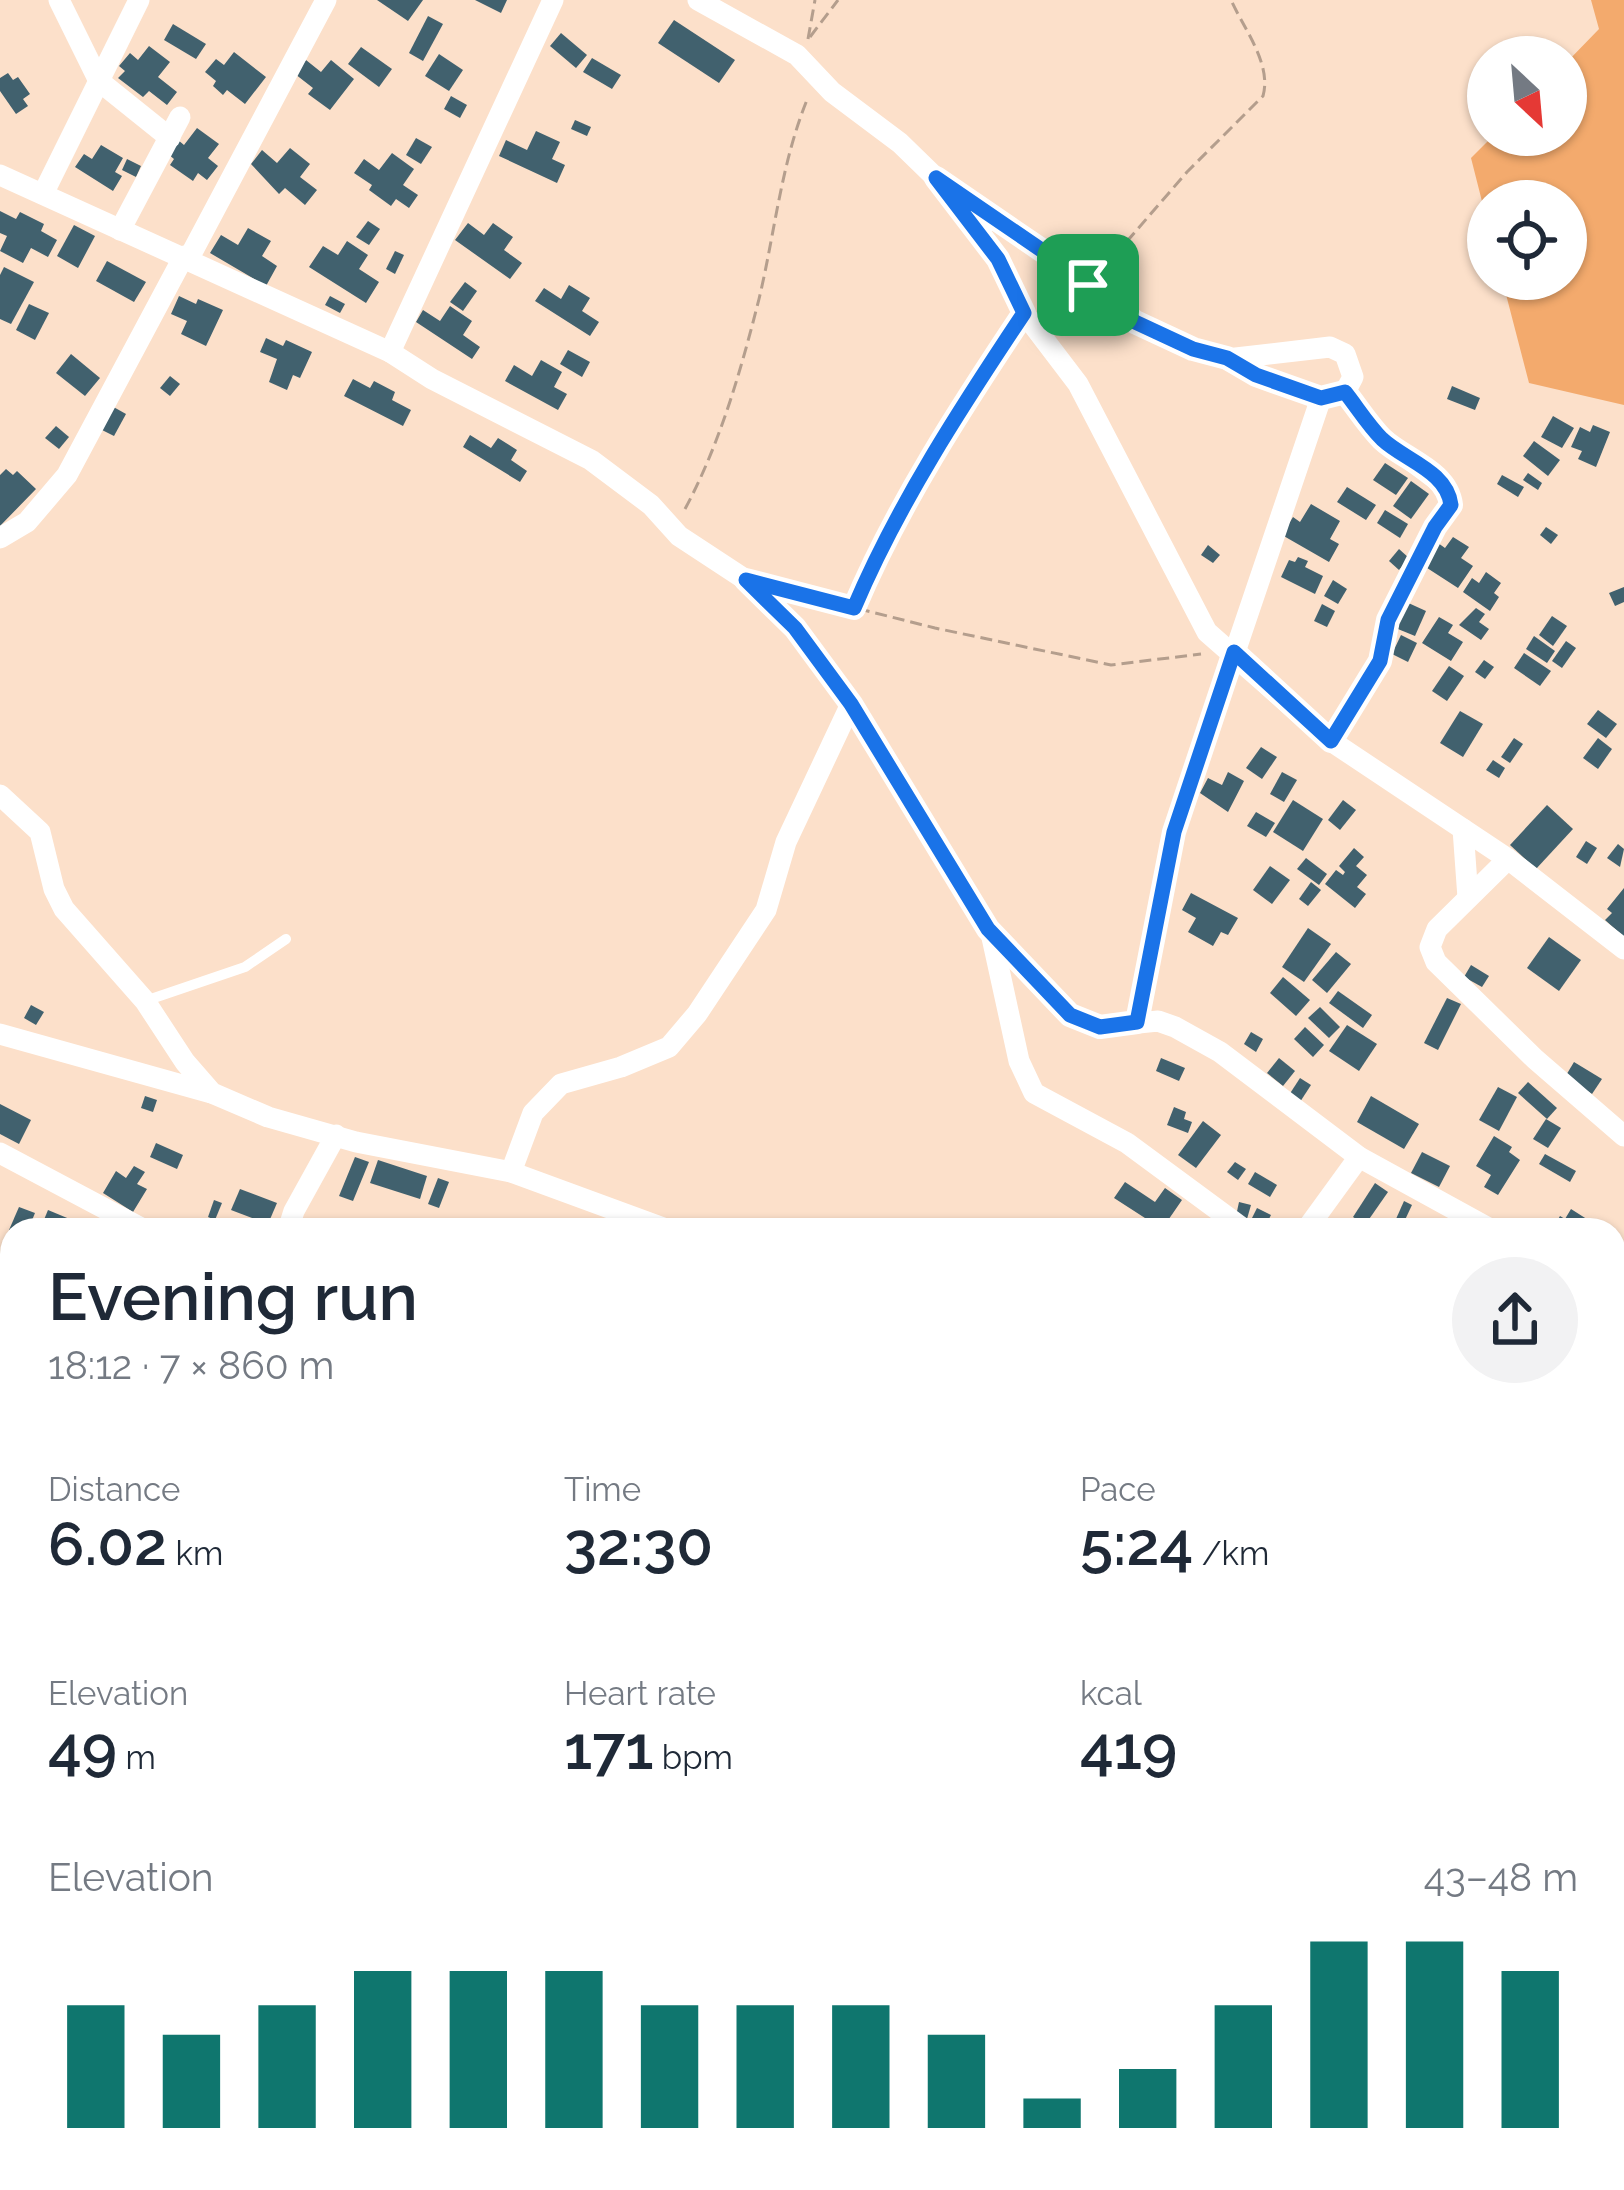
<!DOCTYPE html>
<html lang="en">
<head>
<meta charset="utf-8">
<style>
	body { margin:0; font-family:Raleway,sans-serif; background:#f2f2f3; color:#1f2937; height:100vh; display:flex; flex-direction:column; font-size:45px; white-space:nowrap }
	* { box-sizing:border-box; margin:0 }
	p { font-size:39px; color:#747a83 }
	.icon { flex:none; width:66px; height:66px; fill:none; stroke:currentColor; stroke-width:2; stroke-linecap:round; stroke-linejoin:round }
	.map { position:relative; flex:1; overflow:hidden }
	.details { position:absolute; left:0px; top:1218px; width:1626px; height:972px; display:flex; flex-direction:column; background:#fff; border-radius:36px 36px 0 0; box-shadow:0 3px 9px #0004 }
	.details>* { flex:none }
	.needle { width:78px; rotate:154deg }
	.buttons { position:absolute; left:1467px; top:36px; display:grid; gap:24px }
	.buttons a { display:grid; place-items:center; width:120px; height:120px; border-radius:50%; background:#fff; box-shadow:0 3px 9px #0004; font-size:60px }
	.pin { position:absolute; display:grid; place-items:center; width:102px; height:102px; color:#fff; margin:-51px; border-radius:24px; box-shadow:0 6px 18px #0006 }
	.round { display:grid; place-items:center; flex:none; width:126px; height:126px; border-radius:63px; background:#f2f2f3 }
	.summary { display:flex; align-items:center; justify-content:space-between; height:204px; padding:0 48px }
	h1 { font-size:66px; font-weight:600; line-height:90px }
	.stats { display:grid; grid-template-columns:repeat(3,1fr); gap:18px; height:204px; padding:12px 48px }
	.stats div { display:grid; align-content:center }
	.stats b { font-size:60px; font-weight:600 }
	.stats small { font-size:33px; font-weight:400 }
	.stats p { font-size:33px }
	.chart { height:336px; padding:24px 48px }
	.chart p { display:flex; justify-content:space-between }
	.chart svg { width:100%; height:216px; margin-top:12px; stroke:#0f766e; stroke-width:6 }
	.map>svg:first-child { display:block }
	.green { fill:#f3aa6d }
	.building { fill:#41616e }
	.lines { fill:none; stroke-linecap:round; stroke-linejoin:round }
	.path { stroke:#b49e8d; stroke-width:3; stroke-dasharray:12 6; stroke-linecap:butt }
	.lane { stroke:#fff; stroke-width:10 }
	.street { stroke:#fff; stroke-width:21 }
	.route-casing { stroke:#fff; stroke-width:24 }
	.route { stroke:#1a73e8; stroke-width:15 }
</style>
</head>
<body>
<div class="map">
<svg width="1624" height="2190" viewBox="0 0 1624 2190">
	<rect width="100%" height="100%" fill="#fce0ca"/>
	<polygon class="green" points="1591,0 1624,0 1624,405 1529,383 1502,279 1566,279 1566,201 1488,201 1488,225 1471,158 1494,135 1566,135 1566,63 1599,29"/>
	<g class="building">
		<polygon points="377,0 423,0 408,21"/>
		<polygon points="475,0 507,0 501,13"/>
		<polygon points="428,16 443,24 423,61 409,53"/>
		<polygon points="674,20 735,60 719,83 658,43"/>
		<polygon points="173,24 206,44 196,59 164,40"/>
		<polygon points="561,33 587,55 576,68 550,46"/>
		<polygon points="149,46 170,62 158,77 177,92 167,105 149,91 143,97 118,78 125,71 119,66 130,53 138,60"/>
		<polygon points="361,47 392,69 379,87 348,64"/>
		<polygon points="234,52 266,77 245,104 227,90 223,95 213,86 216,81 205,72 216,59 224,65"/>
		<polygon points="439,54 463,70 449,91 425,76"/>
		<polygon points="592,58 621,75 612,89 583,72"/>
		<polygon points="306,60 321,72 331,60 354,79 330,110 308,94 313,88 295,74"/>
		<polygon points="8,73 13,80 18,77 30,94 23,99 28,106 16,114 0,91 0,78"/>
		<polygon points="451,96 467,105 460,118 444,109"/>
		<polygon points="575,120 591,127 587,136 571,129"/>
		<polygon points="197,128 219,144 208,158 218,166 207,180 198,173 193,181 170,165 174,159 168,154 178,140 184,145"/>
		<polygon points="536,131 560,142 552,159 565,165 557,183 499,156 506,140 527,150"/>
		<polygon points="416,138 432,147 421,164 406,155"/>
		<polygon points="101,145 123,158 115,172 122,176 113,191 75,167 84,154 92,159"/>
		<polygon points="290,148 310,164 300,177 317,190 305,205 285,188 279,194 251,164 262,150 277,163"/>
		<polygon points="392,153 414,169 403,185 418,195 409,208 396,199 391,206 369,190 372,185 354,173 364,159 379,170"/>
		<polygon points="127,159 141,166 136,177 122,170"/>
		<polygon points="0,211 16,219 20,212 44,224 41,231 57,240 48,257 31,248 23,263 0,251 7,236 0,233"/>
		<polygon points="368,221 380,229 369,245 356,237"/>
		<polygon points="468,223 484,235 493,223 513,237 504,250 522,263 510,279 455,240"/>
		<polygon points="74,225 95,236 78,268 57,256"/>
		<polygon points="248,228 271,241 262,256 277,266 266,286 210,253 221,235 238,245"/>
		<polygon points="347,241 368,255 359,269 379,282 366,303 309,267 323,246 338,255"/>
		<polygon points="395,251 404,255 395,274 386,269"/>
		<polygon points="107,261 146,282 134,302 96,281"/>
		<polygon points="4,267 34,282 11,324 0,319 0,275"/>
		<polygon points="465,282 477,291 463,311 450,302"/>
		<polygon points="569,285 590,298 582,311 599,322 590,336 535,301 544,288 561,299"/>
		<polygon points="179,296 196,304 198,299 223,310 206,346 181,334 187,321 171,314"/>
		<polygon points="330,296 345,304 340,313 325,305"/>
		<polygon points="29,304 49,313 35,340 16,330"/>
		<polygon points="450,306 472,321 463,335 480,347 472,359 416,322 423,310 440,321"/>
		<polygon points="266,338 283,346 286,340 312,352 300,378 293,375 287,390 269,382 277,359 260,352"/>
		<polygon points="568,350 590,362 582,377 560,364"/>
		<polygon points="71,354 100,378 85,396 56,373"/>
		<polygon points="541,360 562,372 554,387 567,394 558,410 505,381 514,365 532,376"/>
		<polygon points="170,376 180,384 170,396 160,388"/>
		<polygon points="353,379 370,388 374,381 395,392 392,400 411,410 403,426 344,396"/>
		<polygon points="1452,386 1480,398 1475,410 1447,399"/>
		<polygon points="110,405 126,414 114,436 98,428"/>
		<polygon points="1553,416 1574,428 1562,448 1541,437"/>
		<polygon points="1593,425 1610,432 1596,467 1578,459 1582,451 1571,447 1580,427 1590,432"/>
		<polygon points="56,426 69,437 59,449 45,438"/>
		<polygon points="470,435 491,448 498,438 517,450 511,460 527,471 520,482 463,447"/>
		<polygon points="1534,441 1560,460 1548,476 1523,456"/>
		<polygon points="1385,463 1408,478 1396,495 1373,480"/>
		<polygon points="6,469 13,475 17,471 36,489 0,526 0,475"/>
		<polygon points="1528,473 1542,483 1538,490 1523,480"/>
		<polygon points="1502,475 1524,487 1518,497 1497,484"/>
		<polygon points="1411,481 1429,494 1411,519 1393,506"/>
		<polygon points="1347,487 1376,505 1366,520 1337,502"/>
		<polygon points="1311,504 1340,521 1330,539 1339,544 1329,562 1282,535 1293,517 1300,522"/>
		<polygon points="1385,510 1408,524 1400,538 1377,523"/>
		<polygon points="1546,527 1558,535 1551,544 1540,535"/>
		<polygon points="1453,537 1469,547 1461,558 1473,566 1458,588 1424,566 1438,543 1445,548"/>
		<polygon points="1208,545 1220,555 1213,563 1201,555"/>
		<polygon points="1399,549 1409,558 1399,570 1389,561"/>
		<polygon points="1298,557 1308,561 1305,567 1323,576 1315,594 1281,577 1289,560 1295,562"/>
		<polygon points="1486,572 1501,583 1494,593 1499,597 1490,611 1463,592 1472,578 1479,583"/>
		<polygon points="1333,580 1347,589 1338,604 1324,596"/>
		<polygon points="1624,587 1624,602 1615,606 1609,593"/>
		<polygon points="1404,601 1426,611 1415,636 1393,627"/>
		<polygon points="1322,604 1335,611 1327,627 1314,621"/>
		<polygon points="1476,608 1485,614 1479,622 1489,629 1481,640 1459,625"/>
		<polygon points="1552,616 1567,626 1553,646 1539,635"/>
		<polygon points="1439,617 1453,625 1448,633 1463,642 1451,661 1422,643"/>
		<polygon points="1401,635 1417,643 1408,662 1392,654"/>
		<polygon points="1534,636 1555,651 1547,663 1526,649"/>
		<polygon points="1566,641 1576,648 1562,668 1552,661"/>
		<polygon points="1524,653 1551,671 1540,686 1514,668"/>
		<polygon points="1484,660 1494,667 1485,679 1475,672"/>
		<polygon points="1449,666 1464,676 1447,701 1432,691"/>
		<polygon points="1598,710 1617,724 1606,738 1587,724"/>
		<polygon points="1460,711 1483,724 1463,757 1440,743"/>
		<polygon points="1514,738 1523,744 1510,763 1501,757"/>
		<polygon points="1598,738 1612,749 1598,769 1583,758"/>
		<polygon points="1261,747 1277,757 1262,779 1246,768"/>
		<polygon points="1493,760 1505,768 1499,778 1486,770"/>
		<polygon points="1228,772 1244,781 1228,812 1200,793 1208,778 1222,785"/>
		<polygon points="1282,772 1297,780 1284,802 1270,794"/>
		<polygon points="1293,800 1323,819 1303,851 1273,832"/>
		<polygon points="1343,800 1356,810 1340,830 1328,820"/>
		<polygon points="1547,805 1573,829 1536,869 1510,845"/>
		<polygon points="1256,812 1275,823 1266,837 1247,826"/>
		<polygon points="1586,841 1597,848 1587,864 1576,857"/>
		<polygon points="1618,844 1624,849 1620,867 1607,858"/>
		<polygon points="1354,848 1364,857 1356,866 1367,875 1357,887 1366,894 1355,908 1325,884 1336,870 1343,875 1345,872 1339,866"/>
		<polygon points="1306,858 1327,874 1319,885 1297,869"/>
		<polygon points="1270,866 1290,880 1272,904 1253,890"/>
		<polygon points="1311,882 1321,890 1308,906 1299,899"/>
		<polygon points="1624,888 1624,937 1605,920 1612,913 1607,909"/>
		<polygon points="1191,893 1238,918 1228,935 1221,932 1213,946 1188,932 1196,918 1182,910"/>
		<polygon points="1308,928 1331,944 1304,982 1282,967"/>
		<polygon points="1549,937 1581,960 1559,991 1527,968"/>
		<polygon points="1336,952 1351,964 1327,993 1312,980"/>
		<polygon points="1471,965 1489,976 1482,987 1464,977"/>
		<polygon points="1283,977 1310,1000 1296,1016 1270,993"/>
		<polygon points="1338,991 1372,1015 1363,1028 1329,1003"/>
		<polygon points="1447,998 1461,1004 1438,1050 1424,1043"/>
		<polygon points="31,1005 44,1012 36,1025 24,1018"/>
		<polygon points="1320,1007 1340,1027 1329,1038 1308,1018"/>
		<polygon points="1347,1025 1377,1044 1359,1071 1329,1051"/>
		<polygon points="1305,1027 1324,1045 1313,1057 1294,1039"/>
		<polygon points="1251,1032 1263,1039 1256,1052 1244,1044"/>
		<polygon points="1161,1058 1185,1068 1179,1081 1156,1071"/>
		<polygon points="1279,1058 1295,1071 1283,1086 1267,1073"/>
		<polygon points="1574,1062 1602,1079 1592,1094 1565,1077"/>
		<polygon points="1300,1078 1311,1085 1300,1102 1289,1095"/>
		<polygon points="1528,1082 1557,1108 1547,1119 1518,1093"/>
		<polygon points="1498,1087 1517,1097 1499,1131 1479,1120"/>
		<polygon points="145,1096 157,1100 153,1112 141,1108"/>
		<polygon points="1371,1096 1419,1124 1404,1149 1357,1122"/>
		<polygon points="0,1104 31,1120 19,1144 0,1134"/>
		<polygon points="1174,1107 1186,1112 1184,1119 1192,1122 1188,1133 1167,1125"/>
		<polygon points="1546,1119 1561,1128 1548,1148 1533,1139"/>
		<polygon points="1203,1121 1221,1135 1196,1168 1178,1155"/>
		<polygon points="1494,1136 1512,1147 1509,1152 1520,1160 1498,1195 1484,1187 1491,1175 1476,1166"/>
		<polygon points="156,1143 183,1155 177,1169 150,1157"/>
		<polygon points="1422,1152 1450,1166 1439,1187 1411,1173"/>
		<polygon points="1545,1154 1576,1171 1570,1182 1539,1164"/>
		<polygon points="355,1157 369,1162 353,1201 339,1196"/>
		<polygon points="378,1160 427,1176 420,1199 370,1183"/>
		<polygon points="1235,1162 1246,1169 1238,1180 1227,1172"/>
		<polygon points="134,1166 145,1172 137,1184 147,1189 133,1212 103,1193 116,1171 126,1178"/>
		<polygon points="1255,1172 1277,1185 1270,1197 1248,1184"/>
		<polygon points="438,1178 449,1182 439,1208 428,1204"/>
		<polygon points="1125,1182 1155,1202 1165,1188 1182,1200 1162,1229 1114,1198"/>
		<polygon points="1375,1183 1388,1192 1365,1225 1353,1217"/>
		<polygon points="240,1189 277,1203 268,1224 231,1210"/>
		<polygon points="214,1200 222,1203 215,1220 208,1217"/>
		<polygon points="1404,1201 1412,1205 1404,1222 1396,1219"/>
		<polygon points="1239,1202 1251,1205 1247,1219 1236,1216"/>
		<polygon points="19,1207 35,1213 28,1230 9,1230"/>
		<polygon points="1257,1208 1271,1215 1265,1227 1251,1220"/>
		<polygon points="1571,1209 1593,1223 1589,1230 1572,1225 1569,1230 1552,1230 1560,1216 1565,1219"/>
		<polygon points="48,1210 96,1230 47,1230 41,1227"/>
		<polygon points="1624,1419 1624,1451 1614,1443 1614,1433"/>
		<polygon points="1624,1641 1624,1672 1614,1688 1614,1657"/>
		<polygon points="8,1675 12,1677 12,1737 0,1729 0,1689"/>
		<polygon points="0,1757 12,1766 12,1801 0,1793"/>
		<polygon points="1614,1777 1624,1792 1624,1808 1614,1814"/>
		<polygon points="0,1931 12,1937 12,1958 9,1957 0,1973"/>
		<polygon points="1614,2002 1624,2015 1624,2064 1614,2072"/>
		<polygon points="1617,2097 1624,2103 1624,2132 1614,2142 1624,2151 1624,2174 1609,2190 1601,2190 1593,2183 1598,2178 1614,2178 1614,2100"/>
		<polygon points="147,2178 203,2178 197,2190 142,2190"/>
		<polygon points="1165,2178 1247,2178 1263,2190 1157,2190"/>
		<polygon points="1324,2178 1352,2178 1345,2190 1317,2190"/>
		<polygon points="1414,2178 1434,2178 1427,2190 1407,2190"/>
		<polygon points="1443,2178 1494,2178 1485,2190 1451,2190 1440,2182"/>
		<polygon points="1500,2178 1518,2178 1509,2190 1491,2190"/>
		<polygon points="1566,2178 1571,2178 1578,2190 1558,2190 1555,2184"/>
	</g>
	<g class="lines">
		<g class="path">
			<polyline points="810,37 838,0"/>
			<polyline points="808,39 815,0"/>
			<path d="M 1103,269 L 1187,172 L 1263,96 C 1272,64 1244,29 1231,0"/>
			<path d="M 685,509 C 720,444 741,370 759,299 C 775,232 781,164 807,100"/>
			<polyline points="788,591 935,628 1111,665 1201,654"/>
			<path d="M 855,607 C 894,512 953,420 1010,334"/>
		</g>
		<polyline class="lane" points="145,1001 245,967 286,939"/>
		<g class="street">
			<polyline points="59,0 99,81 170,138"/>
			<polyline points="698,0 797,55 832,92 900,143 936,178 997,259 1024,313 1078,384 1207,632 1331,741 1508,859 1624,949"/>
			<polyline points="0,175 390,352 432,379 591,460 651,505 679,536 746,580 795,628 851,704 988,929 1070,1015 1100,1027 1158,1021 1175,1027 1220,1052 1359,1157 1492,1230"/>
			<polyline points="956,192 1056,260 1135,322 1193,349 1227,359 1256,375 1321,398 1345,392 1353,377 1345,354 1330,347 1227,359"/>
			<polyline points="43,194 139,0"/>
			<polyline points="120,230 180,117"/>
			<polyline points="189,258 326,0"/>
			<polyline points="390,352 553,0"/>
			<polyline points="0,538 27,522 67,475 184,256"/>
			<polyline points="1331,741 1380,661 1389,620 1435,527 1451,505 1445,486 1381,438 1345,392"/>
			<polyline points="0,795 40,832 54,889 64,909 145,1001 185,1062 212,1093 268,1117 356,1142 511,1172 669,1230"/>
			<polyline points="1463,829 1468,898"/>
			<polyline points="1508,859 1437,929 1430,947 1436,962 1535,1059 1624,1136"/>
			<polyline points="991,933 1019,1061 1034,1093 1127,1143 1245,1230"/>
			<polyline points="1137,1022 1174,832 1321,398"/>
			<polyline points="0,1034 211,1093"/>
			<polyline points="0,1153 145,1230"/>
			<polyline points="511,1172 533,1113 561,1084 621,1067 669,1047 697,1014 766,910 786,842 851,704"/>
			<polyline points="288,1230 294,1211 336,1135"/>
			<polyline points="1306,1230 1359,1157"/>
			<polyline points="1614,1306 1624,1312"/>
			<polyline points="0,1313 12,1320"/>
			<polyline points="1614,1397 1624,1388"/>
			<polyline points="0,1479 12,1487"/>
			<polyline points="1614,1613 1624,1623"/>
			<polyline points="0,1646 12,1655"/>
			<polyline points="0,1820 12,1828"/>
			<polyline points="0,1910 12,1887"/>
			<polyline points="1614,1913 1624,1904"/>
			<polyline points="1614,1948 1624,1962"/>
			<polyline points="1540,2178 1547,2190"/>
			<polyline points="1293,2190 1302,2178"/>
		</g>
	</g>
	<g class="lines">
		<defs>
			<path id="route" d="M 936,178 L 1056,260 L 1135,322 L 1193,349 L 1227,358 L 1256,375 L 1321,398 L 1345,392 C 1357,407 1368,425 1382,439 C 1404,460 1447,471 1451,505 L 1435,527 L 1388,620 L 1380,661 L 1331,741 L 1234,652 L 1174,832 L 1137,1022 L 1100,1027 L 1070,1015 L 988,929 L 851,704 L 795,628 L 746,580 L 854,608 C 898,504 962,406 1024,313 L 998,259 Z"/>
		</defs>
		<use href="#route" class="route-casing"/>
		<use href="#route" class="route"/>
	</g>
</svg>
<div class="buttons">
<a><svg class="needle" viewBox="-14 -14 28 28"><path d="M0-13l5 13h-10z" fill="#e53935"/><path d="M0 13l5-13h-10z" fill="#747a83"/></svg></a>
<a><svg class="icon" aria-label="locate" viewBox="0 0 24 24"><circle cx="12" cy="12" r="6"/><path d="M12 2v4M12 18v4M2 12h4M18 12h4"/></svg></a>
</div>
<div class="pin" style="left:1088px;top:285px;background:#1e9e55"><svg class="icon" aria-label="arrive" viewBox="0 0 24 24"><path d="M6 21V4h12l-3 4 3 4H6"/></svg></div>
<section class="details">
<div class="summary"><div><h1>Evening run</h1><p>18:12 · 7 × 860 m</p></div><a class="round"><svg class="icon" aria-label="share" viewBox="0 0 24 24"><path d="M12 15V3M7 8l5-5 5 5M5 13v7h14v-7"/></svg></a></div>
<div class="stats">
<div><p>Distance</p><b>6.02<small> km</small></b></div>
<div><p>Time</p><b>32:30</b></div>
<div><p>Pace</p><b>5:24<small> /km</small></b></div>
</div>
<div class="stats">
<div><p>Elevation</p><b>49<small> m</small></b></div>
<div><p>Heart rate</p><b>171<small> bpm</small></b></div>
<div><p>kcal</p><b>419</b></div>
</div>
<div class="chart"><p><span>Elevation</span>43–48 m</p>
<svg viewBox="0 0 160 44" preserveAspectRatio="none"><path d="M5 44V19M15 44V25M25 44V19M35 44V12M45 44V12M55 44V12M65 44V19M75 44V19M85 44V19M95 44V25M105 44V38M115 44V32M125 44V19M135 44V6M145 44V6M155 44V12"/></svg>
</div>
</section>
</div>
</body>
</html>
